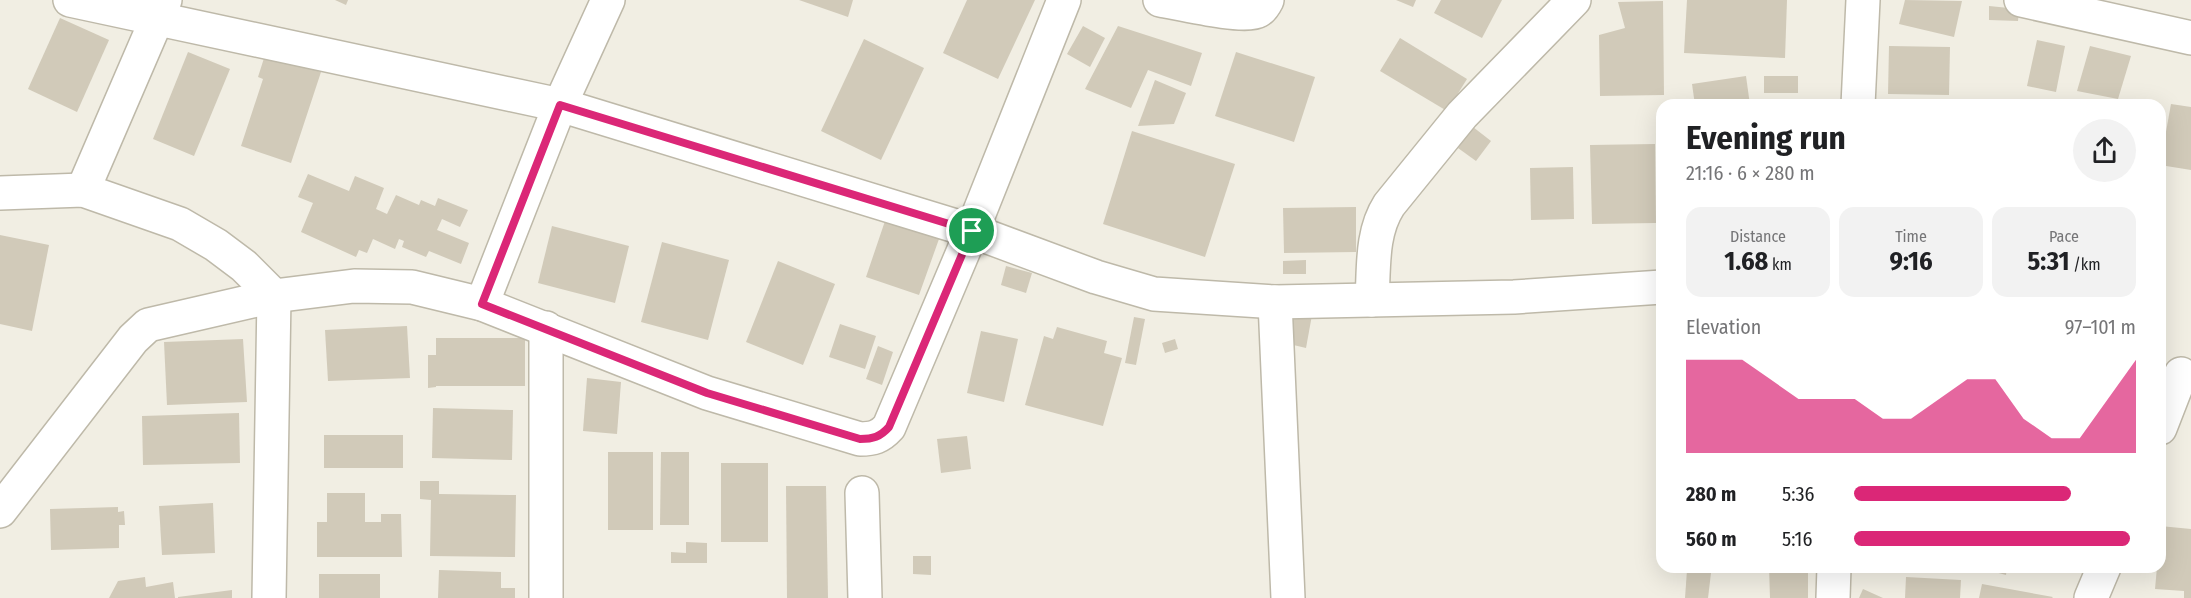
<!DOCTYPE html>
<html lang="en">
<head>
<meta charset="utf-8">
<style>
	body { margin:0; font-family:"Fira Sans Condensed",sans-serif; background:#f2f2f2; color:#202124; height:100vh; display:flex; flex-direction:column; font-size:22px; white-space:nowrap }
	* { box-sizing:border-box; margin:0 }
	p { font-size:20px; color:#757577 }
	.icon { flex:none; width:33px; height:33px; fill:none; stroke:currentColor; stroke-width:2; stroke-linecap:round; stroke-linejoin:round }
	.map { position:relative; flex:1; overflow:hidden }
	.side { position:absolute; left:1656px; top:99px; width:510px; height:474px; display:flex; flex-direction:column; background:#fff; border-radius:18px; box-shadow:0 6px 24px #0002 }
	.side>* { flex:none }
	.pin { position:absolute; display:grid; place-items:center; width:51px; height:51px; color:#fff; margin:-26px; border:3px solid #fff; border-radius:50%; box-shadow:0 2px 6px #0007 }
	.round { display:grid; place-items:center; flex:none; width:63px; height:63px; border-radius:32px; background:#f2f2f2 }
	.head { display:flex; align-items:center; justify-content:space-between; height:102px; padding:0 30px }
	h1 { font-size:33px; font-weight:700; line-height:45px }
	.figures { display:grid; grid-template-columns:repeat(3,1fr); gap:9px; height:102px; padding:6px 30px }
	.figures div { display:grid; align-content:center; border-radius:15px; background:#f2f2f2; text-align:center }
	.figures b { font-size:26px; font-weight:700 }
	.figures small { font-size:16px; font-weight:400 }
	.figures p { font-size:16px }
	.chart { height:168px; padding:12px 30px }
	.chart p { display:flex; justify-content:space-between }
	.chart svg { width:100%; height:108px; margin-top:6px; fill:#db2777; opacity:.7 }
	ul { padding:0 30px; list-style:none; font-size:20px }
	li { display:grid; grid-template-columns:96px 72px 1fr; align-items:center; height:45px }
	li i { height:15px; border-radius:8px; background:#db2777 }
	.map>svg:first-child { display:block }
	.building { fill:#d1cab9 }
	.lines { fill:none; stroke-linecap:round; stroke-linejoin:round }
	.minor-casing { stroke:#beb9a9; stroke-width:36 }
	.minor { stroke:#fff; stroke-width:33 }
	.route-casing { stroke:#fff; stroke-width:12 }
	.route { stroke:#db2777; stroke-width:8 }
</style>
</head>
<body>
<div class="map">
<svg width="2191" height="598" viewBox="0 0 2191 598">
	<rect width="100%" height="100%" fill="#f1eee3"/>
	<g class="building">
		<polygon points="335,0 348,0 346,5"/>
		<polygon points="799,0 853,0 848,17"/>
		<polygon points="967,0 1035,0 998,79 943,53"/>
		<polygon points="1396,0 1416,0 1413,7"/>
		<polygon points="1441,0 1502,0 1482,38 1434,13"/>
		<polygon points="1687,0 1787,0 1785,58 1684,53"/>
		<polygon points="1905,0 1962,1 1954,37 1899,24"/>
		<polygon points="1663,1 1664,95 1600,96 1599,35 1625,28 1618,2"/>
		<polygon points="1989,6 2019,9 2018,21 1989,20"/>
		<polygon points="60,18 109,40 77,112 28,89"/>
		<polygon points="1083,26 1105,38 1090,67 1067,54"/>
		<polygon points="1118,26 1202,53 1191,86 1148,70 1131,108 1085,89"/>
		<polygon points="1400,38 1467,79 1447,111 1380,71"/>
		<polygon points="864,39 924,68 881,160 821,131"/>
		<polygon points="2037,40 2065,46 2056,92 2027,86"/>
		<polygon points="1889,46 1950,47 1949,95 1888,94"/>
		<polygon points="2090,46 2131,56 2118,99 2077,91"/>
		<polygon points="188,52 230,69 194,156 153,139"/>
		<polygon points="1236,52 1315,77 1294,142 1215,116"/>
		<polygon points="265,55 321,72 291,163 241,146 263,79 258,77"/>
		<polygon points="1746,76 1750,105 1695,105 1692,84"/>
		<rect x="1764" y="76" width="34" height="17"/>
		<polygon points="1155,80 1186,93 1174,124 1138,126"/>
		<polygon points="2171,104 2191,107 2191,170 2160,165"/>
		<polygon points="1473,127 1491,141 1476,161 1458,148"/>
		<polygon points="1132,131 1235,164 1205,257 1103,224"/>
		<polygon points="1655,144 1656,223 1592,224 1590,145"/>
		<polygon points="1573,167 1574,219 1531,220 1530,168"/>
		<polygon points="308,174 349,191 355,176 384,188 376,209 387,214 396,195 419,205 421,200 435,206 438,198 468,210 460,227 442,219 437,230 469,243 461,264 429,251 426,257 402,247 404,241 399,239 395,249 373,239 367,253 359,250 356,257 301,232 313,203 298,197"/>
		<polygon points="1356,207 1356,252 1284,253 1283,208"/>
		<polygon points="885,221 916,231 918,223 932,228 929,236 939,239 919,295 866,277"/>
		<polygon points="552,226 629,246 615,303 538,283"/>
		<polygon points="0,235 49,245 32,331 0,324"/>
		<polygon points="662,242 729,260 708,340 641,322"/>
		<polygon points="1306,260 1306,274 1283,274 1283,261"/>
		<polygon points="778,261 835,284 803,365 746,342"/>
		<polygon points="1006,266 1032,273 1026,293 1001,285"/>
		<polygon points="1292,311 1312,315 1306,348 1285,343"/>
		<polygon points="1134,317 1145,319 1136,365 1125,363"/>
		<polygon points="840,324 876,336 865,369 829,357"/>
		<polygon points="407,326 410,378 328,381 325,330"/>
		<polygon points="1057,327 1107,341 1104,353 1122,358 1103,426 1025,405 1044,336 1053,339"/>
		<polygon points="981,331 1018,339 1004,402 967,393"/>
		<polygon points="436,338 525,338 525,386 436,386 436,387 428,388 428,355 436,355"/>
		<polygon points="243,339 247,402 167,405 164,342"/>
		<polygon points="1175,339 1178,349 1165,353 1162,343"/>
		<polygon points="878,346 893,352 882,385 866,379"/>
		<polygon points="587,378 621,382 617,434 583,431"/>
		<polygon points="433,408 513,410 512,460 432,458"/>
		<polygon points="239,413 240,463 143,465 142,416"/>
		<rect x="324" y="435" width="79" height="33"/>
		<polygon points="967,436 971,469 941,473 937,439"/>
		<rect x="608" y="452" width="45" height="78"/>
		<polygon points="661,452 689,452 689,525 660,525"/>
		<rect x="721" y="463" width="47" height="79"/>
		<polygon points="420,481 439,481 439,494 516,495 515,557 430,556 431,500 420,499"/>
		<polygon points="786,486 826,486 828,598 787,598"/>
		<polygon points="327,493 365,493 365,522 381,522 381,514 401,514 402,557 317,557 317,522 327,522"/>
		<polygon points="213,503 215,553 162,555 159,506"/>
		<polygon points="118,507 118,512 124,511 125,525 119,525 119,548 51,550 50,509"/>
		<polygon points="2160,526 2191,529 2191,598 2184,598 2184,591 2155,589 2157,567 2160,567"/>
		<polygon points="686,542 707,543 707,563 671,563 671,552 686,553"/>
		<polygon points="913,556 931,556 931,575 913,574"/>
		<polygon points="1769,567 1808,567 1808,598 1770,598"/>
		<polygon points="1976,567 2007,567 2006,575"/>
		<polygon points="439,570 501,572 501,588 515,588 515,598 438,598"/>
		<polygon points="1687,570 1711,573 1708,598 1685,598"/>
		<rect x="319" y="574" width="61" height="24"/>
		<polygon points="145,577 146,587 173,582 175,598 109,598 118,581"/>
		<polygon points="1906,577 1961,580 1960,598 1905,598"/>
		<polygon points="1982,584 2053,597 2052,598 1979,598"/>
		<polygon points="1863,589 1883,598 1859,598"/>
		<polygon points="232,590 232,598 178,598 178,597"/>
	</g>
	<g class="lines">
		<defs>
			<g id="minor">
				<polyline points="70,0 560,105 972,231 1096,277 1154,294 1275,302 1514,297 1662,287"/>
				<path d="M 1160,0 C 1178,3 1245,19 1258,11 C 1262,9 1265,4 1267,0"/>
				<polyline points="2021,0 2191,38"/>
				<polyline points="1858,105 1863,0"/>
				<polyline points="83,190 165,0"/>
				<polyline points="0,193 83,190 180,224 216,245 244,266 274,296 269,598"/>
				<path d="M 1372,300 C 1374,268 1371,233 1389,205 L 1462,115 L 1574,0"/>
				<polyline points="1275,302 1288,598"/>
				<polyline points="482,304 560,105 608,0"/>
				<polyline points="546,328 546,598"/>
				<polyline points="2160,428 2181,374"/>
				<polyline points="862,493 865,598"/>
				<path d="M 0,511 L 133,339 L 148,325 L 274,296 L 354,286 L 412,287 L 482,304 L 707,393 L 860,439 C 873,439 880,437 889,427 L 972,231 L 1064,0"/>
				<polyline points="1833,598 1834,567"/>
				<polyline points="2091,598 2104,567"/>
			</g>
		</defs>
		<use href="#minor" class="minor-casing"/>
		<use href="#minor" class="minor"/>
	</g>
	<g class="lines">
		<defs>
			<path id="route" d="M 560,105 L 972,231 L 889,427 C 880,437 873,439 860,439 L 707,393 L 482,304 Z"/>
		</defs>
		<use href="#route" class="route-casing"/>
		<use href="#route" class="route"/>
	</g>
</svg>
<div class="pin" style="left:972px;top:231px;background:#1e9e55"><svg class="icon" aria-label="arrive" viewBox="0 0 24 24"><path d="M6 21V4h12l-3 4 3 4H6"/></svg></div>
<section class="side">
<div class="head"><div><h1>Evening run</h1><p>21:16 · 6 × 280 m</p></div><a class="round"><svg class="icon" aria-label="share" viewBox="0 0 24 24"><path d="M12 15V3M7 8l5-5 5 5M5 13v7h14v-7"/></svg></a></div>
<div class="figures">
<div><p>Distance</p><b>1.68<small> km</small></b></div>
<div><p>Time</p><b>9:16</b></div>
<div><p>Pace</p><b>5:31<small> /km</small></b></div>
</div>
<div class="chart"><p><span>Elevation</span>97–101 m</p>
<svg viewBox="0 0 160 44" preserveAspectRatio="none"><path d="M0 44V6L10 6L20 6L30 14L40 22L50 22L60 22L70 30L80 30L90 22L100 14L110 14L120 30L130 38L140 38L150 22L160 6V44z"/></svg>
</div>
<ul>
<li><b>280 m</b>5:36<i style="width:77%"></i></li>
<li><b>560 m</b>5:16<i style="width:98%"></i></li>
</ul>
</section>
</div>
</body>
</html>
